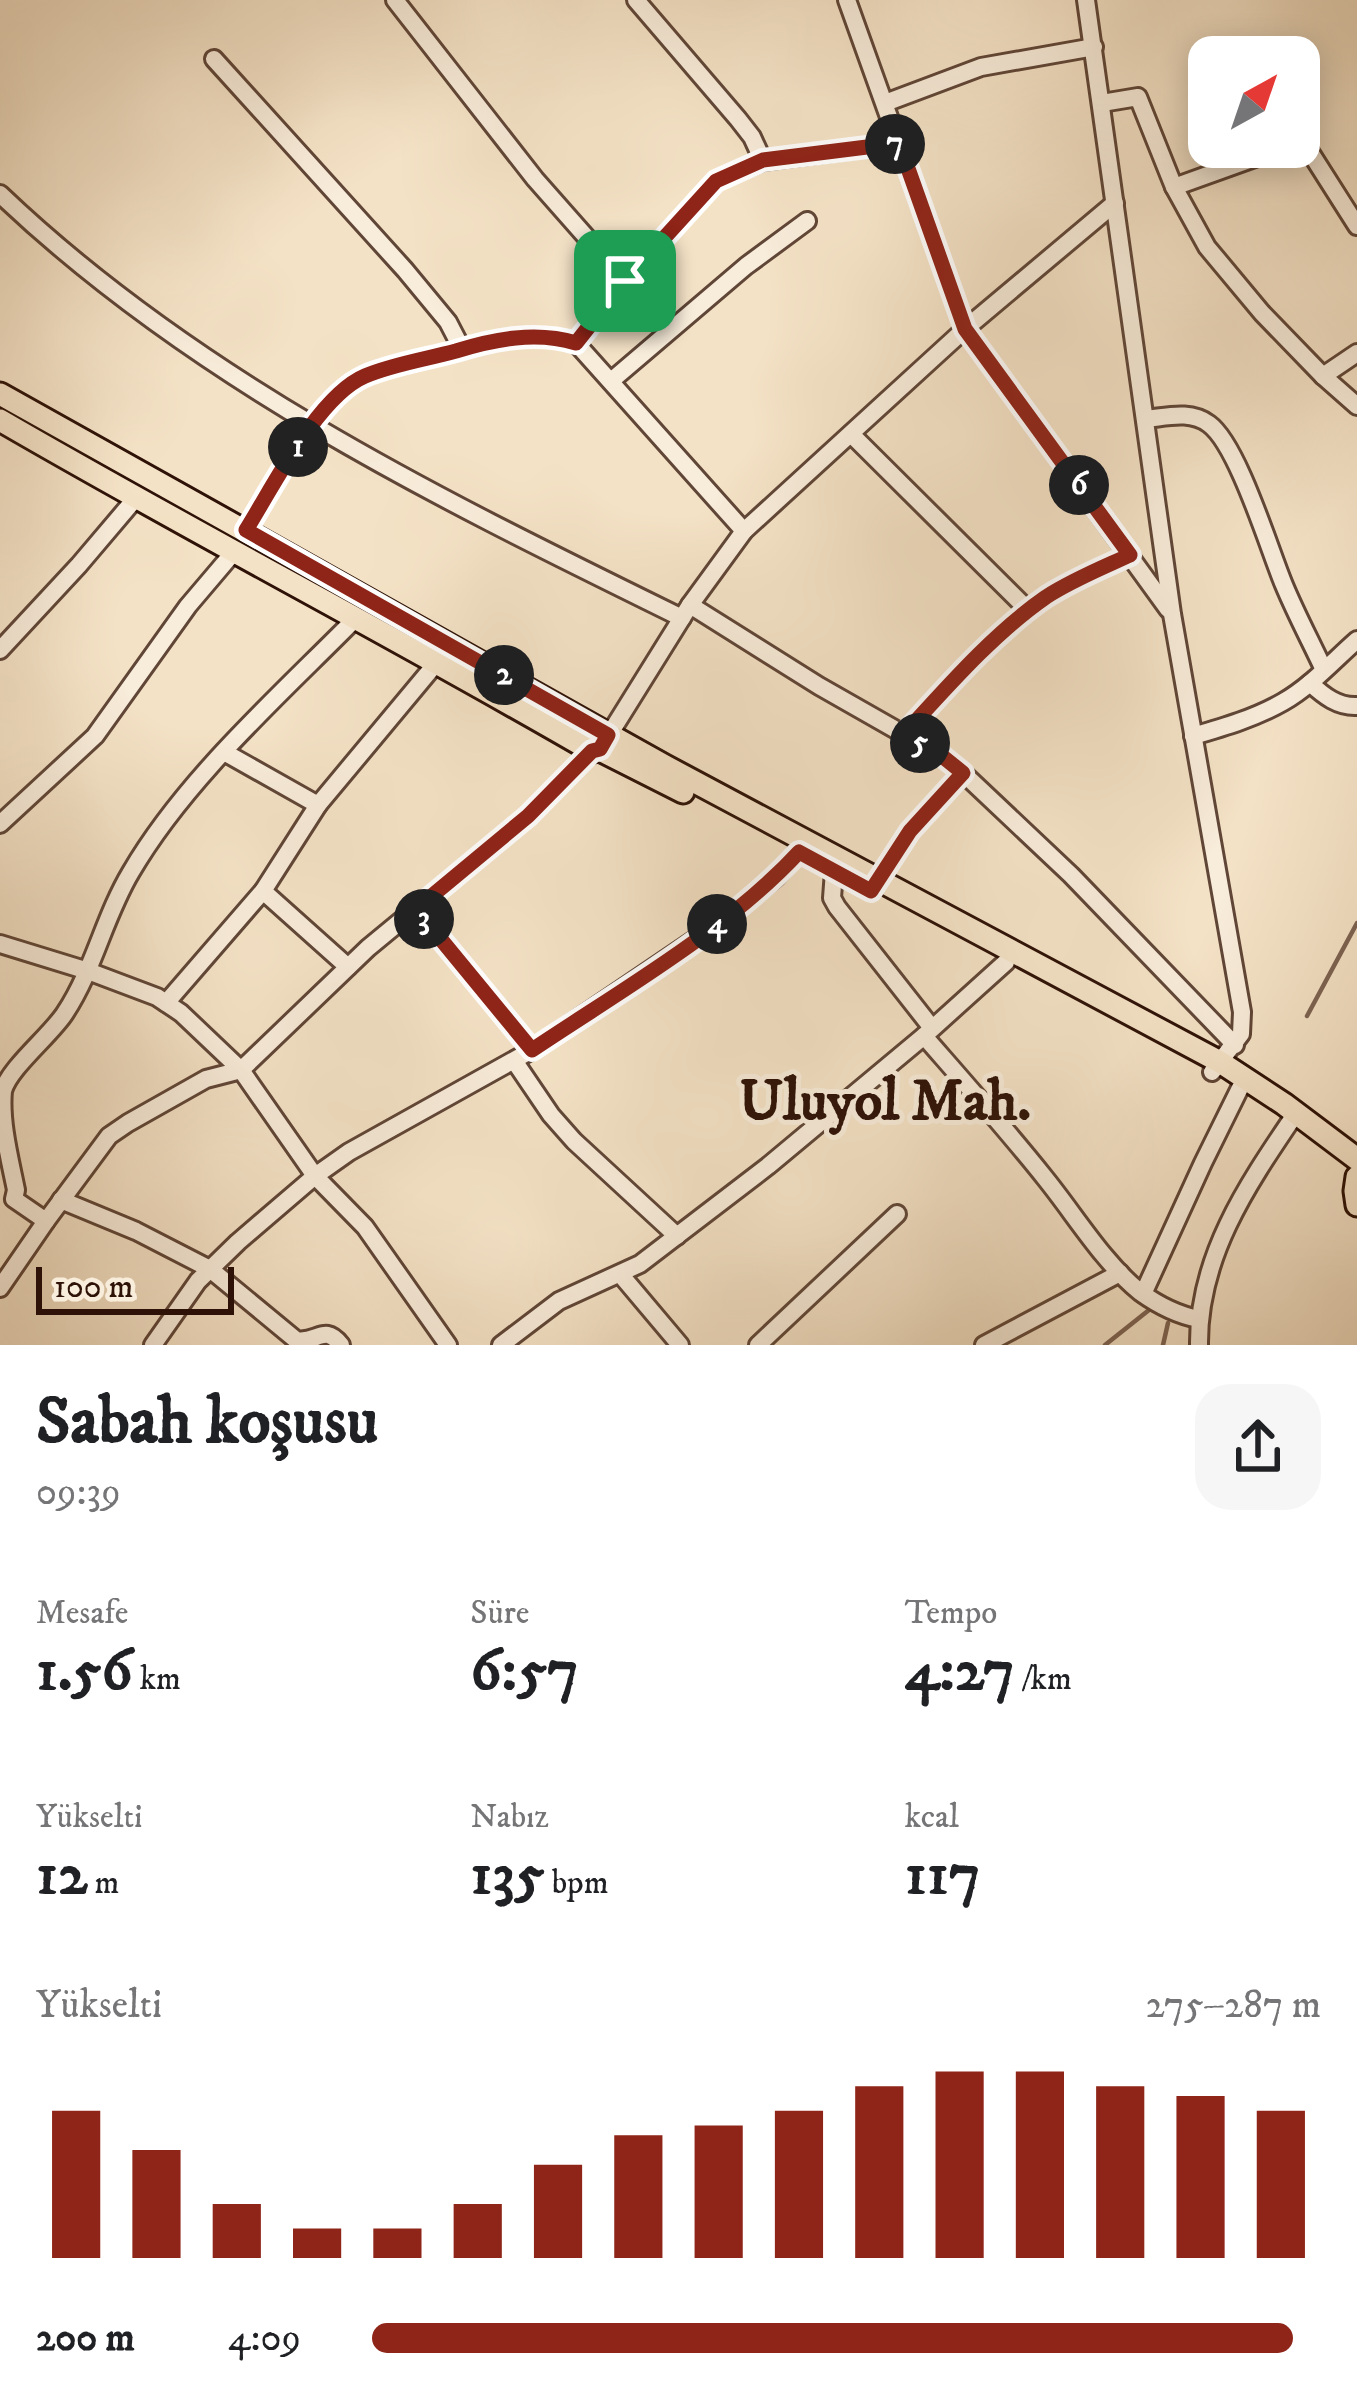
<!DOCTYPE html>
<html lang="tr">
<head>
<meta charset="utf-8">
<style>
	body { margin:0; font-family:"IM FELL DW Pica",serif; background:#f6f6f6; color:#202124; height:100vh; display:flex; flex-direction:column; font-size:45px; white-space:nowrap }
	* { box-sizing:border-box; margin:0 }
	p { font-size:39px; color:#757577 }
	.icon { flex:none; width:66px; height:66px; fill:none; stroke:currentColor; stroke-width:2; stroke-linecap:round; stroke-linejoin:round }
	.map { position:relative; height:1345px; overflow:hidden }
	.drawer { display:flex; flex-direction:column; background:#fff; flex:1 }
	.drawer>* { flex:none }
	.needle { width:78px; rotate:40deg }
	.tools { position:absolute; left:1188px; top:36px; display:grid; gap:24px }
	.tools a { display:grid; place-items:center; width:132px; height:132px; border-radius:24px; background:#fff; box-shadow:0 6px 30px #0003; font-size:60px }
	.scale { position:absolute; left:36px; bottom:30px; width:198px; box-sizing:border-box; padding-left:12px; border:6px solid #2e1207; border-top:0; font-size:33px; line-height:42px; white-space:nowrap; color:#2e1207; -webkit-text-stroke:9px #f8ecda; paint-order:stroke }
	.pin { position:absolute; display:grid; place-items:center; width:102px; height:102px; color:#fff; margin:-51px; border-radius:24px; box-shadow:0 6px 18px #0006 }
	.km { position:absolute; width:60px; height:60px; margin:-30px; border-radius:50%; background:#222; color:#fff; font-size:33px; line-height:60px; text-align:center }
	.round { display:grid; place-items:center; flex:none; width:126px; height:126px; border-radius:36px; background:#f6f6f6 }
	.head { display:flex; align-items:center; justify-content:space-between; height:204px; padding:0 36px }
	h1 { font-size:66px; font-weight:700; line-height:90px }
	.metrics { display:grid; grid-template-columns:repeat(3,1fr); gap:18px; height:204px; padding:12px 36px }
	.metrics div { display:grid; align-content:center }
	.metrics b { font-size:60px; font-weight:700 }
	.metrics small { font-size:33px; font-weight:400 }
	.metrics p { font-size:33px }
	.chart { height:336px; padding:24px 36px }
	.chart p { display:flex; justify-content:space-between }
	.chart svg { width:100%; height:216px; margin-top:12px; stroke:#8f2418; stroke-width:6 }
	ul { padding:0 36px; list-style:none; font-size:39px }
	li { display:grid; grid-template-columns:192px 144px 1fr; align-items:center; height:90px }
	li i { height:30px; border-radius:15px; background:#8f2418 }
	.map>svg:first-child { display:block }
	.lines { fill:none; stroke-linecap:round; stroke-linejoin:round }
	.stream { stroke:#7d6453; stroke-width:4.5 }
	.minor-casing { stroke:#604637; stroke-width:22 }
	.major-casing { stroke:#2e1207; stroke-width:27 }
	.minor { stroke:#f8ecda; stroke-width:16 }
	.major { stroke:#f4e2c6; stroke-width:21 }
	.route-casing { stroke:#fff; stroke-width:24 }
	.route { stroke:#8f2418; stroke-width:15 }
	.labels { text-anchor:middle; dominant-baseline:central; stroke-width:10; stroke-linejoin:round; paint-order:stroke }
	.district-label { font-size:57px; font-weight:bold; fill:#2e1207; stroke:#f8ecda }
</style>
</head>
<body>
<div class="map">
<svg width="1357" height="1345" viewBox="0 0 1357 1345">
	<rect width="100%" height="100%" fill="#f4e2c6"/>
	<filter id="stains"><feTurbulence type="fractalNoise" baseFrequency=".00167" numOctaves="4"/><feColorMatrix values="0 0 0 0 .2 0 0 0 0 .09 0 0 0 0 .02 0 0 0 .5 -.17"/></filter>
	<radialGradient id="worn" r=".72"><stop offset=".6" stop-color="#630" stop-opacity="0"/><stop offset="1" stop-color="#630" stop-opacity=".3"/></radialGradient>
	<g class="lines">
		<g class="stream">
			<polyline points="1307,1016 1357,923"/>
			<polyline points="1105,1345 1149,1310"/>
			<polyline points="1163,1345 1168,1323"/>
		</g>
		<defs>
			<g id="minor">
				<polyline points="395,0 535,179 625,281"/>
				<polyline points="636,0 738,119 752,137 763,161"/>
				<polyline points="847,0 965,329 1168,609"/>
				<polyline points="1086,0 1172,614 1242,1012 1241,1034 1212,1072"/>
				<polyline points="214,59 405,270 448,322 462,349"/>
				<polyline points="885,103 981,67 1094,47"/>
				<polyline points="1102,103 1138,97 1174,187 1207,247 1262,313 1323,376 1357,406"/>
				<polyline points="1299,142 1303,141 1357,226"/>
				<polyline points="1174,187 1285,147"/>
				<path d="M 0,194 C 196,381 442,500 682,618"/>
				<polyline points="576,343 625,281 716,181 763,161 899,143"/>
				<polyline points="1323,376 1357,353"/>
				<polyline points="611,381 746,266 807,221"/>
				<path d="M 1145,419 C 1167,417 1190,410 1209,424 C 1238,445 1269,549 1284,585 C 1296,614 1311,642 1324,670"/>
				<polyline points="851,434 1028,610"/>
				<path d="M 246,530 C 273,487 318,396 365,376 C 393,364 426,359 456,351 C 495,339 536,331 576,343 L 744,531"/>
				<polyline points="690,605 819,686 942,756 963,773 1071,875 1235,1045"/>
				<polyline points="0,650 79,565 135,499"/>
				<path d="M 1310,683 C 1324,696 1338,707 1357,706"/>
				<path d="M 904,734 C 947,688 994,632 1046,597 C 1072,580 1102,568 1129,555"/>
				<path d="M 1193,736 C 1224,727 1255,718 1283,702 C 1311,686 1333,661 1357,640"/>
				<polyline points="604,743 690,605 744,531 965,329 1115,203"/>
				<polyline points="224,752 318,805"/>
				<polyline points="0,824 95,736 188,606 233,553"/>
				<polyline points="834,871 832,898 837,907 932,1028"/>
				<polyline points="263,891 348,967"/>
				<polyline points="871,891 910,831 963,773"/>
				<polyline points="416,909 532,1050"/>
				<polyline points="0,944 88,971 157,997 181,1013 241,1070 315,1176 365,1227 448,1345"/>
				<polyline points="166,1003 263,891 318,805 438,661"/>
				<path d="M 924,1036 C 965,1083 1006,1129 1045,1178 C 1075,1215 1103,1262 1140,1292 C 1158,1305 1177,1315 1199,1319"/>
				<polyline points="515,1062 551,1115 574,1141 677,1236"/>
				<path d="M 61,1200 L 136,1231 L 210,1269 L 296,1340 C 317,1344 324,1323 341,1345"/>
				<path d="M 46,1221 L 14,1199 L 16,1190 C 10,1160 0,1122 3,1091 C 9,1068 51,1035 65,1013 C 94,969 104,917 131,872 C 185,779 280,695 355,619"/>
				<polyline points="621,1275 680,1345"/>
				<polyline points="0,1288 46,1221 109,1136 128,1123 206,1079 241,1070 368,948 528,816 592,751"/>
				<polyline points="1143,1294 1203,1163 1240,1088"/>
				<polyline points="153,1345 198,1281 238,1242 315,1176 349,1152 532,1050 731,915 776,877 799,852"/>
				<polyline points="501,1345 559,1301 640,1264 768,1166 924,1036 1006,962"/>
				<polyline points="758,1345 897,1214"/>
				<polyline points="984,1345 1120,1273"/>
				<path d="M 1199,1345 C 1198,1256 1248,1184 1296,1113"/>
			</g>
			<g id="major">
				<polyline points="0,394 665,766 1220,1062 1284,1104 1357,1159"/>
				<path d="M 0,420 C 196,534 396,637 592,751 L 600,750 L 683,792"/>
				<polyline points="1357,1177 1355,1191 1357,1205"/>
			</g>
		</defs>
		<use href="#minor" class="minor-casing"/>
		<use href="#major" class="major-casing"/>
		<use href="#minor" class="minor"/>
		<use href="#major" class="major"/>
	</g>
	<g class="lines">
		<defs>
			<path id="route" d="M 899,143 L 965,329 L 1130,555 C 1102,568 1072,580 1046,597 C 994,633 947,687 904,734 L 942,756 L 963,773 L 910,831 L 871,891 L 799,852 C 727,930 620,991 532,1050 L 416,909 L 528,816 L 592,751 L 600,749 L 608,735 L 246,530 C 273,487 318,396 365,376 C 393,364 427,359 456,351 C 495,339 536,331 576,343 L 625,281 L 716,181 L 763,160 Z"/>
		</defs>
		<use href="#route" class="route-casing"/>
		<use href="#route" class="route"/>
	</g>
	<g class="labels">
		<g class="district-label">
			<text x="885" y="1102">Uluyol Mah.</text>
		</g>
	</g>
	<rect width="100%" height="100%" filter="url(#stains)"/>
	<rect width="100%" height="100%" fill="url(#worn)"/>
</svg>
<div class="tools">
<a><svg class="needle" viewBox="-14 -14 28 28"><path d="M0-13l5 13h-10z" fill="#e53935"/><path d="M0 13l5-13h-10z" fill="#757577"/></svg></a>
</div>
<div class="scale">100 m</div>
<div class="pin" style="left:625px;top:281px;background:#1e9e55"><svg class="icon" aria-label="arrive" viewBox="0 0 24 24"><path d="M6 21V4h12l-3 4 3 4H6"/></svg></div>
<b class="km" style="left:298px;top:447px">1</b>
<b class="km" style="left:504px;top:675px">2</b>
<b class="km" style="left:424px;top:919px">3</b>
<b class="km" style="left:717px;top:924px">4</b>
<b class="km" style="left:920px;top:743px">5</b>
<b class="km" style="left:1079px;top:485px">6</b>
<b class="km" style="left:895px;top:144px">7</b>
</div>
<section class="drawer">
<div class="head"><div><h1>Sabah koşusu</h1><p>09:39</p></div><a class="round"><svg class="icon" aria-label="share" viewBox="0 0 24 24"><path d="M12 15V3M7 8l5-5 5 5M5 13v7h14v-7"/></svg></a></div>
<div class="metrics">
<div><p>Mesafe</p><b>1.56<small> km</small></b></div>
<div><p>Süre</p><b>6:57</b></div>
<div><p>Tempo</p><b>4:27<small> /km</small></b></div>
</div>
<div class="metrics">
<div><p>Yükselti</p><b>12<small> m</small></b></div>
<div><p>Nabız</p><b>135<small> bpm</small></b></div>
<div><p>kcal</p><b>117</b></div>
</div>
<div class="chart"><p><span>Yükselti</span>275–287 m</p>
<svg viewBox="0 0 160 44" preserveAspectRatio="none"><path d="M5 44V14M15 44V22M25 44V33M35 44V38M45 44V38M55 44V33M65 44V25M75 44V19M85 44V17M95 44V14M105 44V9M115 44V6M125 44V6M135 44V9M145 44V11M155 44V14"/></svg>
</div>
<ul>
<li><b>200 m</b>4:09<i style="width:97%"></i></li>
</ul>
</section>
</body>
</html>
